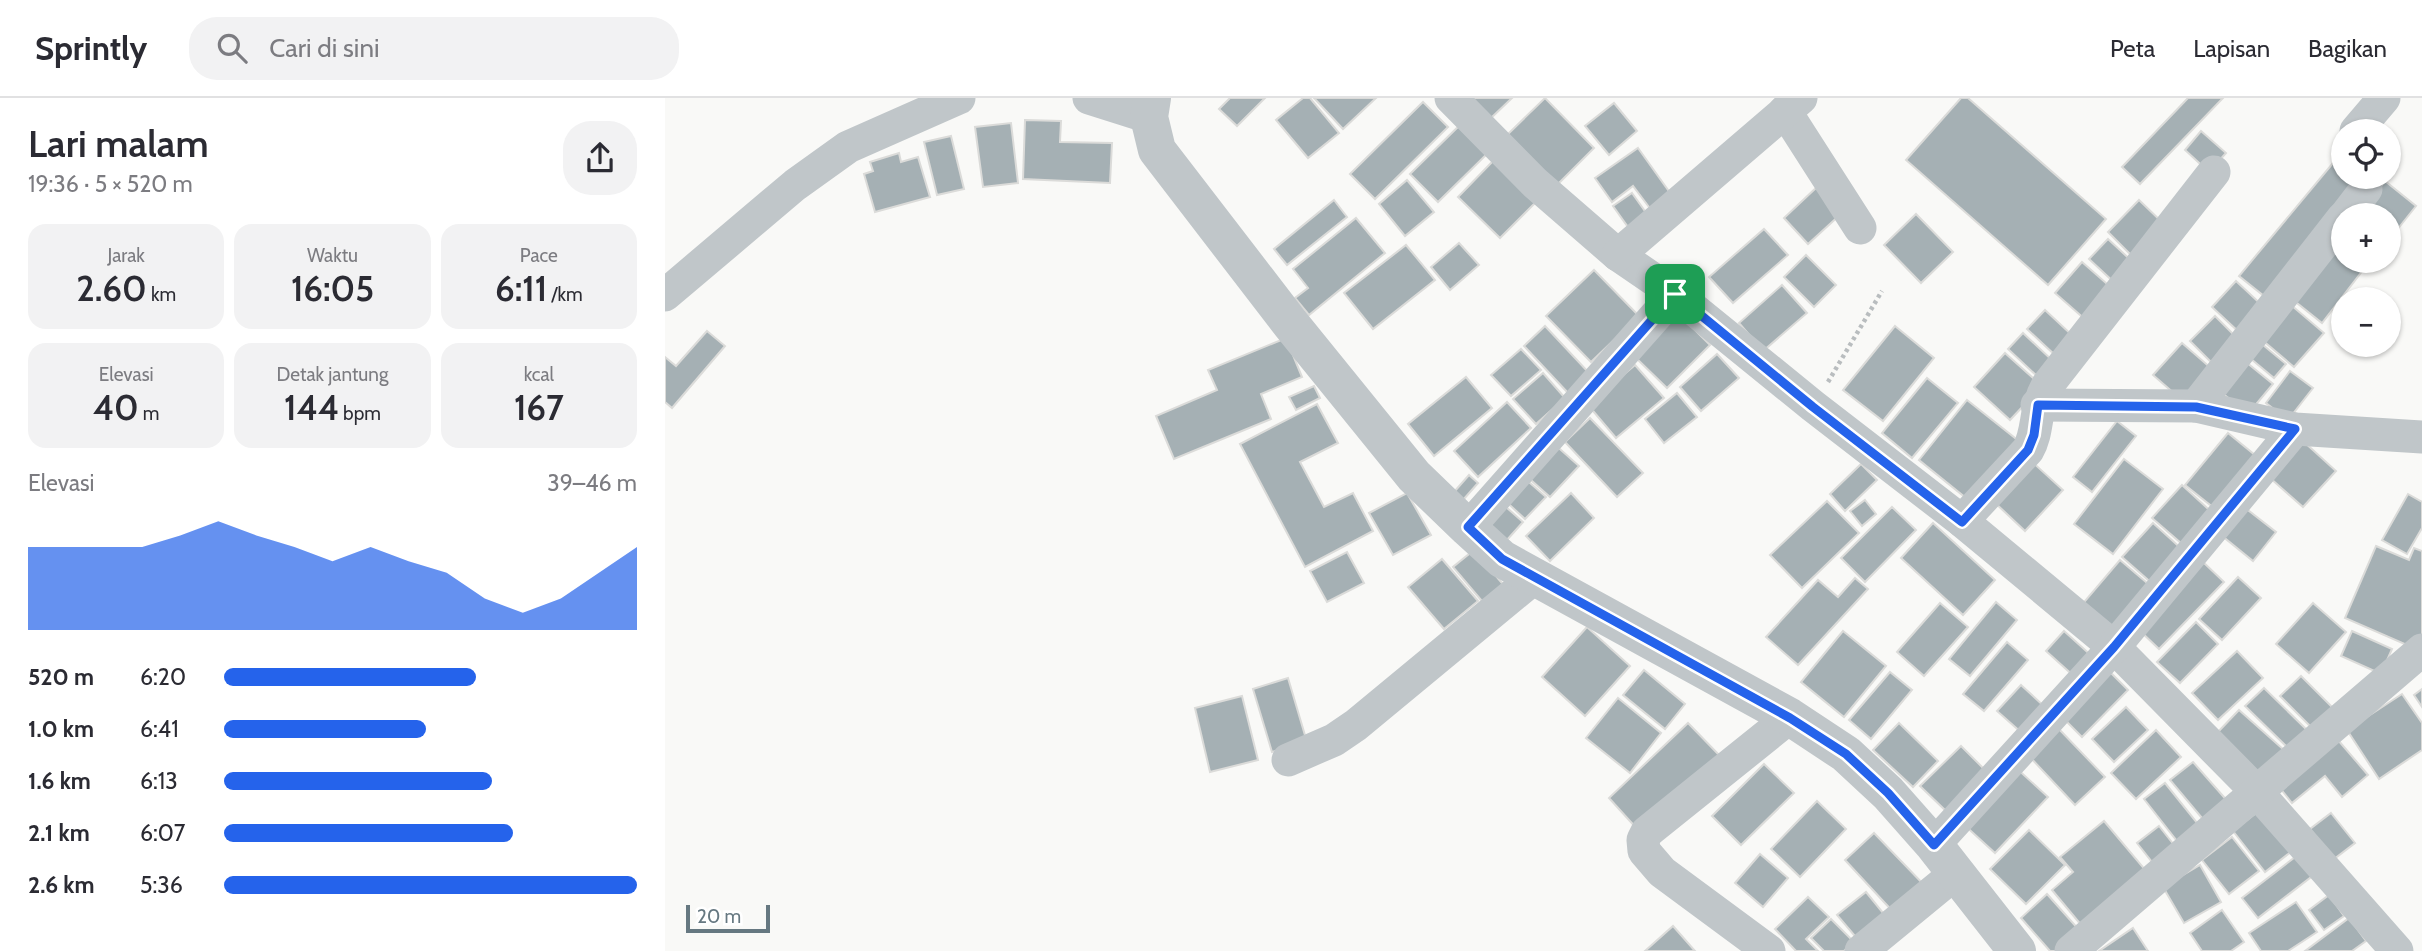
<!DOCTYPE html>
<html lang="id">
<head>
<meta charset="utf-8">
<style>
	body { margin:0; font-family:Cabin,sans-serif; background:#f2f2f3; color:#2b2b33; height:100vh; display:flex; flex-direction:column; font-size:26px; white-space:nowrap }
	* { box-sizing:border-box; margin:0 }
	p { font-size:23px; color:#7c7c81 }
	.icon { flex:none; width:38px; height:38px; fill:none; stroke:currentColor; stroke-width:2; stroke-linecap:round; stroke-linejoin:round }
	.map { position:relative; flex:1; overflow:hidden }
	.details { display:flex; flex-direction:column; background:#fff; width:665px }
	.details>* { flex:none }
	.buttons { position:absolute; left:1666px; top:21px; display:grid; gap:14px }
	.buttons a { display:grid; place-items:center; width:70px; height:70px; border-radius:50%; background:#fff; box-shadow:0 2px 5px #0004; font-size:35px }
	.scale { position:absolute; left:21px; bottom:18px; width:84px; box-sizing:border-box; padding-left:7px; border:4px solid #667881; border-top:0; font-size:19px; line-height:24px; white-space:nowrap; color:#667881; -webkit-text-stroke:5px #fff; paint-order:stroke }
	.pin { position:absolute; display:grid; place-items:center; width:60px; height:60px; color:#fff; margin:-30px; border-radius:14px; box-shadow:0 4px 10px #0006 }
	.round { display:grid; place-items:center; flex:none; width:74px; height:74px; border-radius:28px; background:#f2f2f3 }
	.head { display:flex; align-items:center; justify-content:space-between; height:119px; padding:0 28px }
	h1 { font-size:38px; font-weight:600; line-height:52px }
	.stats { display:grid; grid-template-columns:repeat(3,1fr); gap:10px; height:119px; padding:7px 28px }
	.stats div { display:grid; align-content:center; border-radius:18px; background:#f2f2f3; text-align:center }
	.stats b { font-size:35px; font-weight:600 }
	.stats small { font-size:19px; font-weight:400 }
	.stats p { font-size:19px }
	.chart { height:196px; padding:14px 28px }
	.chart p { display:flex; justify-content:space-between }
	.chart svg { width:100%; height:126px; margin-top:7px; fill:#2563eb; opacity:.7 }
	ul { padding:0 28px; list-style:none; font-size:23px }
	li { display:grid; grid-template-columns:112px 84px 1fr; align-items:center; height:52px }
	li i { height:18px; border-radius:9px; background:#2563eb }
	header { display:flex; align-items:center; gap:42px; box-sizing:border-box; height:98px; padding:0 35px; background:#fff; border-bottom:2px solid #e1e1e2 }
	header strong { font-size:33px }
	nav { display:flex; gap:38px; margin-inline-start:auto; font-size:24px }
	.search { width:490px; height:63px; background:#f2f2f3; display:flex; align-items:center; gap:18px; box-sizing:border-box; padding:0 24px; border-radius:28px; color:#7c7c81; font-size:26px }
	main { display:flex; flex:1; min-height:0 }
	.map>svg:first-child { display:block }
	.building { fill:#a5b0b4; stroke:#dbdbd9; stroke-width:2 }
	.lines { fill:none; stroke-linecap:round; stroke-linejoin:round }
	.path { stroke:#b9bdbf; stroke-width:4.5; stroke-dasharray:3.5 3.5; stroke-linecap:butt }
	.minor { stroke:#c0c6c9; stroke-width:33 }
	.tertiary { stroke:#c0c6c9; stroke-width:38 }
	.route-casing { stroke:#fff; stroke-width:14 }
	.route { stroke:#2563eb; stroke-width:9 }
</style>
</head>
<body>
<header>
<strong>Sprintly</strong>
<div class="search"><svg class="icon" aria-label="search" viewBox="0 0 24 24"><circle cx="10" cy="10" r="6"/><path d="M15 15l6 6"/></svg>Cari di sini</div>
<nav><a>Peta</a><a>Lapisan</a><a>Bagikan</a></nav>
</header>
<main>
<section class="details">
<div class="head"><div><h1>Lari malam</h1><p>19:36 · 5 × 520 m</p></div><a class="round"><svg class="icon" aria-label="share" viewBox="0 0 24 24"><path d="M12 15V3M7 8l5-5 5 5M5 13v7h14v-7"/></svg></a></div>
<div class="stats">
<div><p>Jarak</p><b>2.60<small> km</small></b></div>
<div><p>Waktu</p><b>16:05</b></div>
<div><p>Pace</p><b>6:11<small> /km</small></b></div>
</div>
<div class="stats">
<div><p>Elevasi</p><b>40<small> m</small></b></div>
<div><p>Detak jantung</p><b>144<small> bpm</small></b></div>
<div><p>kcal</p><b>167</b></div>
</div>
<div class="chart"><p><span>Elevasi</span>39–46 m</p>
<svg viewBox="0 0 160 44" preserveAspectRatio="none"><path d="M0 44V15L10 15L20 15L30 15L40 11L50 6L60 11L70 15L80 20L90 15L100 20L110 24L120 33L130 38L140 33L150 24L160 15V44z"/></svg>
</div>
<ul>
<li><b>520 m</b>6:20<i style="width:61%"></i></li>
<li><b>1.0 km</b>6:41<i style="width:49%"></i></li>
<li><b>1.6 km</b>6:13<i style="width:65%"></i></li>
<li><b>2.1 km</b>6:07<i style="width:70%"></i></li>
<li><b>2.6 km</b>5:36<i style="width:100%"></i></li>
</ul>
</section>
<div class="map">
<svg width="1757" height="853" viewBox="0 0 1757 853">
	<rect width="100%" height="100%" fill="#f9f9f7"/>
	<g class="building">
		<polygon points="565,0 600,0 572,28 554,11"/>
		<polygon points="638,0 645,0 674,35 643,60 611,22"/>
		<polygon points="649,0 711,0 678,31"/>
		<polygon points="806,0 847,0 826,20"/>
		<polygon points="880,0 929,50 891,88 841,38"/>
		<polygon points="1296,0 1303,0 1441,121 1383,187 1241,62"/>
		<polygon points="1523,0 1558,0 1475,86 1457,69"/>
		<polygon points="758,4 783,29 710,101 685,76"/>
		<polygon points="949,5 972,33 944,57 920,28"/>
		<polygon points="360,22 396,23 395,44 447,45 445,85 358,81"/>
		<polygon points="798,24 826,52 773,104 745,76"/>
		<polygon points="346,25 353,85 318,89 310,29"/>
		<polygon points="1536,33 1561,55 1544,74 1520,52"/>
		<polygon points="286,38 299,91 272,97 259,44"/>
		<polygon points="973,50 1008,99 987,113 968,88 947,104 930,80"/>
		<polygon points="234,55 236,64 253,59 265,99 210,114 199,76 208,73 205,64"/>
		<polygon points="828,63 870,105 835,140 793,99"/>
		<polygon points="1668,65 1678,73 1678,79 1685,79 1698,89 1604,202 1574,178"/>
		<polygon points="742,82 769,114 740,138 714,106"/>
		<polygon points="1720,83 1751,108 1724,142 1724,117 1692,117"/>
		<polygon points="1152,89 1177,115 1143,146 1119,120"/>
		<polygon points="967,95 982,116 963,129 948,108"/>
		<polygon points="669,102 682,119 622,167 609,151"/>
		<polygon points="1474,102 1501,128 1469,160 1443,134"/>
		<polygon points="1251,116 1288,154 1256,185 1219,147"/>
		<polygon points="691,120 720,155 644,217 630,200 643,190 628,171"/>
		<polygon points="1099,131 1123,157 1068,205 1044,179"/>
		<polygon points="1443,141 1471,167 1452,187 1424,161"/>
		<polygon points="1678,143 1678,163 1705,163 1657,225 1627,201"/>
		<polygon points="794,145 814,167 785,192 766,169"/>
		<polygon points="741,147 770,182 708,231 679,195"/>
		<polygon points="1141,157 1171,187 1149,209 1119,179"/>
		<polygon points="1417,164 1449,192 1422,223 1390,195"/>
		<polygon points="929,172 974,218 926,264 881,218"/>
		<polygon points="1571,183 1600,210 1576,236 1547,209"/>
		<polygon points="1117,187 1142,215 1098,253 1074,225"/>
		<polygon points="1626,207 1659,235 1629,269 1596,241"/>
		<polygon points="1380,212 1409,239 1391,258 1362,231"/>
		<polygon points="1013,215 1045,247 1002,290 970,259"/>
		<polygon points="1550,218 1575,243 1550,268 1525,243"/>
		<polygon points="880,228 925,276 904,296 859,248"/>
		<polygon points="1230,228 1269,260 1218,323 1178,292"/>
		<polygon points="42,233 60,248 7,310 0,304 0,259 11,268"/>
		<polygon points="1358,235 1389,264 1374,280 1343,251"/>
		<polygon points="621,240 637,279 596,296 606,321 509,361 491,318 552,292 543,272"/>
		<polygon points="1592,242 1621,266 1609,280 1580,256"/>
		<polygon points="1517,245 1547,271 1518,303 1488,277"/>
		<polygon points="856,251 876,272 846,298 826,277"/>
		<polygon points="1340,255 1377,288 1345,322 1309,289"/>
		<polygon points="1052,256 1074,280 1036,313 1015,289"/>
		<polygon points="1576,260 1608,286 1583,316 1551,290"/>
		<polygon points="970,267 999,300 951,340 923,307"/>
		<polygon points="1625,273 1648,290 1623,322 1601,305"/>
		<polygon points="878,275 900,300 871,326 848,301"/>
		<polygon points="801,279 827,310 769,358 743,326"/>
		<polygon points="1262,280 1293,305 1247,360 1217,335"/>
		<polygon points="649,288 655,300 631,312 624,299"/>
		<polygon points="1012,295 1032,319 999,345 980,321"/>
		<polygon points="1302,302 1355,344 1306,404 1254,362"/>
		<polygon points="842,304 866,330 813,379 789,353"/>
		<polygon points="652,306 673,345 635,364 659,409 688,395 708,433 640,469 575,346"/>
		<polygon points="925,320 978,375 952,399 900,344"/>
		<polygon points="1452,323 1471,338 1427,394 1408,379"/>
		<polygon points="1563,335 1596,362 1554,414 1520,387"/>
		<polygon points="1638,343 1671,373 1638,409 1605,380"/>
		<polygon points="887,344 914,368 885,399 858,375"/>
		<polygon points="1364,361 1398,392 1360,433 1327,402"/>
		<polygon points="1459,361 1498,391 1448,456 1409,426"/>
		<polygon points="1196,366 1212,382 1180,413 1165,396"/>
		<polygon points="804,377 813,385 798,402 789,394"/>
		<polygon points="856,377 881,399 860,421 836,399"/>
		<polygon points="1517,387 1553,420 1524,452 1487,420"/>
		<polygon points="742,395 766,437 728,457 704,415"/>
		<polygon points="906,395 929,420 885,463 861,438"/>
		<polygon points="1743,396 1757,404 1757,430 1742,456 1717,442"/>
		<polygon points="833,402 858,424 841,443 816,420"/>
		<polygon points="1200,402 1211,416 1197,428 1185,413"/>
		<polygon points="1162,403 1194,435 1137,490 1105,457"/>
		<polygon points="1227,409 1251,432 1200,484 1176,460"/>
		<polygon points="1579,409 1611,434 1588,463 1556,437"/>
		<polygon points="1268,425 1330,482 1298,517 1236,460"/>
		<polygon points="1488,425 1520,454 1490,488 1457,459"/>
		<polygon points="1711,448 1744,462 1749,450 1757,453 1757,537 1751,551 1680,520"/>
		<polygon points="809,452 842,491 822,509 788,469"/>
		<polygon points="682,454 699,485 662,504 645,473"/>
		<polygon points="777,461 813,503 779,531 743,489"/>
		<polygon points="1455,462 1488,490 1447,537 1414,510"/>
		<polygon points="1537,463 1559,484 1494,551 1472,530"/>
		<polygon points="1573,479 1596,500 1557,542 1534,521"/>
		<polygon points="1190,480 1203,491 1133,567 1101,539 1153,482 1173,499"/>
		<polygon points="1331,504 1352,522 1305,578 1284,561"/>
		<polygon points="1275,505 1303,529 1259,578 1232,554"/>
		<polygon points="1648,505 1681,534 1644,575 1611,546"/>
		<polygon points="1531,524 1553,546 1515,585 1492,564"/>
		<polygon points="922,529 965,568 920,618 877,579"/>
		<polygon points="1178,533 1221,568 1179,619 1136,584"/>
		<polygon points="1399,533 1429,560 1411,580 1381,553"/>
		<polygon points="1687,533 1727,551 1716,576 1676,558"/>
		<polygon points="1342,544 1363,562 1319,613 1298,596"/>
		<polygon points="1572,553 1598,580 1553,622 1527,595"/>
		<polygon points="1440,569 1463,592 1417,639 1394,616"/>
		<polygon points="979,572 1020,606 1000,631 958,597"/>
		<polygon points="1225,574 1247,592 1206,641 1184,622"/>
		<polygon points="1636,578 1668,610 1647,630 1615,598"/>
		<polygon points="623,580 642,644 607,654 588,591"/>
		<polygon points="1356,587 1381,610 1358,636 1332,613"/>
		<polygon points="1599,590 1643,633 1624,651 1580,608"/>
		<polygon points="1757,591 1757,609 1749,597"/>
		<polygon points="1737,596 1757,625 1757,652 1714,681 1682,632"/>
		<polygon points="577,598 593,662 545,674 530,610"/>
		<polygon points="953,600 996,635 965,675 921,640"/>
		<polygon points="1461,609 1483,632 1449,664 1427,641"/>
		<polygon points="1574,612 1619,652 1596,677 1551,636"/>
		<polygon points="1023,625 1055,658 974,733 944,700"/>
		<polygon points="1234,625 1273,663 1248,689 1208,652"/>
		<polygon points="1392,629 1440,679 1410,707 1363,657"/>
		<polygon points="1491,632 1516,659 1471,701 1446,675"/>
		<polygon points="1673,642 1703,677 1677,699 1660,678 1627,705 1615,690"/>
		<polygon points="1296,648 1321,673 1281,713 1255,688"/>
		<polygon points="1528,664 1565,706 1542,726 1505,682"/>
		<polygon points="1099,666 1129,695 1076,747 1047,718"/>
		<polygon points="1349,668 1383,699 1330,755 1296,724"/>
		<polygon points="1500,685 1533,726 1512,743 1479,701"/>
		<polygon points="1152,703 1181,731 1135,779 1106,751"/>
		<polygon points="1595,712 1627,753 1600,774 1568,733"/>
		<polygon points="1666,715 1690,745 1669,761 1645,731"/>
		<polygon points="1439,723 1482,774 1417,828 1387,792 1408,774 1395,759"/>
		<polygon points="1494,728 1513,752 1491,769 1472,745"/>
		<polygon points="1364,732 1400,767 1361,806 1325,771"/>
		<polygon points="1209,735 1262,790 1232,818 1180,762"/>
		<polygon points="1567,739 1594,773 1564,796 1537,762"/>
		<polygon points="1095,756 1123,780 1098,809 1070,785"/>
		<polygon points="1634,756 1650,776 1593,820 1577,800"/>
		<polygon points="1535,767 1556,804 1519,825 1498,789"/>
		<polygon points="1201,794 1223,821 1195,844 1172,817"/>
		<polygon points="1382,796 1415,833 1392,853 1385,853 1356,820"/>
		<polygon points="1664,797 1679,818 1659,832 1644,812"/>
		<polygon points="1143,799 1164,819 1141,841 1153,853 1131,853 1110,831"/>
		<polygon points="1631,804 1652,834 1623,853 1596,853 1584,835"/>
		<polygon points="1557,812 1579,844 1566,853 1537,853 1525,835"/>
		<polygon points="1684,820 1701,843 1687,853 1640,853"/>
		<polygon points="1166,821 1189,844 1179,853 1159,853 1146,840"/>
		<polygon points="1008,828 1030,853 980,853"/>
		<polygon points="1468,830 1483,853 1434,853"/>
	</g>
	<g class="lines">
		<polyline class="path" points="1163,284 1217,193"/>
		<g class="minor">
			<polyline points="424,0 484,19"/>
			<polyline points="786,0 870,85 953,157 1010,196 1148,308 1297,423 1449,549 1591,693 1732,853"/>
			<polyline points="1120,13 1195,130"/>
			<polyline points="1691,33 1719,0"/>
			<polyline points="1681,117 1701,91"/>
			<polyline points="953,157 1136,0"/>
			<polyline points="0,197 130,87 183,49 294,0"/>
			<polyline points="1372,307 1531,308 1630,331 1757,339"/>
			<polyline points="1531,308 1678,120"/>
			<path d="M 1297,423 L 1363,352 C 1374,333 1369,311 1382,288 L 1549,74"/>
			<polyline points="803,430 1010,196"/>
			<polyline points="623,662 669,642 691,627 870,479"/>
			<polyline points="1269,747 1449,549 1630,331"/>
			<polyline points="1104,853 997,774 979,753 978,742 982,734 1125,619"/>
			<polyline points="1196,853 1291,775"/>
			<polyline points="1406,853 1757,552"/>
		</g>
		<polyline class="tertiary" points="487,0 484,19 492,52 625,225 749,378 803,430 837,461 1125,619 1181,656 1223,695 1269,747 1352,853"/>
	</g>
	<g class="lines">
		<defs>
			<polygon id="route" points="1010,196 1148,309 1297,424 1363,352 1369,337 1373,307 1531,309 1630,331 1449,549 1269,747 1223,695 1181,656 1125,620 837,461 803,429"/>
		</defs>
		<use href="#route" class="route-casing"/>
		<use href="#route" class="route"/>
	</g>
</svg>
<div class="buttons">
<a><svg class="icon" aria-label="locate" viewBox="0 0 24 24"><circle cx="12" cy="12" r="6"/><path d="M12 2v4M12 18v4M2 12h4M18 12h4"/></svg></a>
<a>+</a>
<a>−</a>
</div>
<div class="scale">20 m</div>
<div class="pin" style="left:1010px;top:196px;background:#1e9e55"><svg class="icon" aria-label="arrive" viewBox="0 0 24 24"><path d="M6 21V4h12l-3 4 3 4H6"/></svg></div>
</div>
</main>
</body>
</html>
